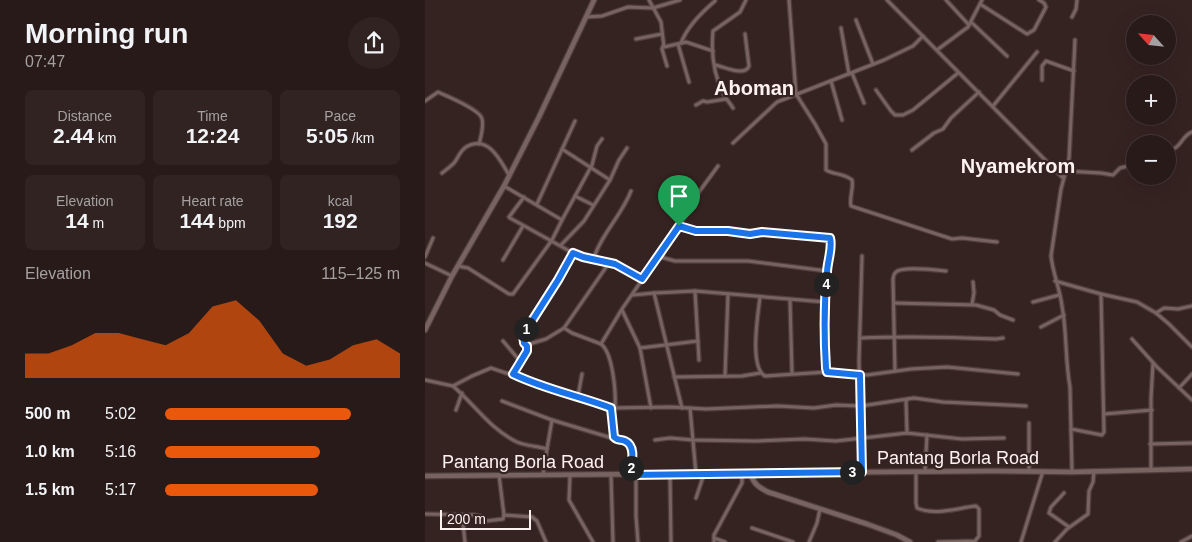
<!DOCTYPE html>
<html lang="en">
<head>
<meta charset="utf-8">
<style>
	body { margin:0; font-family:Helvetica,sans-serif; background:#302322; color:#f1f3f6; height:100vh; display:flex; flex-direction:column; font-size:19px; white-space:nowrap }
	* { box-sizing:border-box; margin:0 }
	p { font-size:16px; color:#a5a1a2 }
	.icon { flex:none; width:28px; height:28px; fill:none; stroke:currentColor; stroke-width:2; stroke-linecap:round; stroke-linejoin:round }
	.map { position:relative; flex:1; overflow:hidden }
	.drawer { display:flex; flex-direction:column; background:#281a19; width:425px }
	.drawer>* { flex:none }
	.needle { width:32px; rotate:297deg }
	.fabs { position:absolute; left:701px; top:15px; display:grid; gap:10px }
	.fabs a { display:grid; place-items:center; width:50px; height:50px; border-radius:50%; background:#281a19; box-shadow:0 5px 20px #0002,0 0 0 1px #443838; font-size:25px }
	.scale { position:absolute; left:15px; bottom:12px; width:91px; box-sizing:border-box; padding-left:5px; border:2px solid #fef2f0; border-top:0; font-size:14px; line-height:18px; white-space:nowrap; color:#fef2f0; -webkit-text-stroke:4px #352321; paint-order:stroke }
	.pin { position:absolute; display:grid; place-items:center; width:42px; height:42px; color:#fff; margin:-51px -21px; border-radius:50% 50% 50% 0; rotate:-45deg; box-shadow:0 0 5px #0007 }
	.pin .icon { rotate:45deg }
	.km { position:absolute; width:25px; height:25px; margin:-12px; border-radius:50%; background:#222; color:#fff; font-size:14px; line-height:25px; text-align:center }
	.round { display:grid; place-items:center; flex:none; width:52px; height:52px; border-radius:26px; background:#302322 }
	.headline { display:flex; align-items:center; justify-content:space-between; height:85px; padding:0 25px }
	h1 { font-size:28px; font-weight:800; line-height:38px }
	.figures { display:grid; grid-template-columns:repeat(3,1fr); gap:8px; height:85px; padding:5px 25px }
	.figures div { display:grid; align-content:center; border-radius:8px; background:#302322; text-align:center }
	.figures b { font-size:21px; font-weight:800 }
	.figures small { font-size:14px; font-weight:400 }
	.figures p { font-size:14px }
	.chart { height:140px; padding:10px 25px }
	.chart p { display:flex; justify-content:space-between }
	.chart svg { width:100%; height:90px; margin-top:5px; fill:#ea580c; opacity:.7 }
	ul { padding:0 25px; list-style:none; font-size:16px }
	li { display:grid; grid-template-columns:80px 60px 1fr; align-items:center; height:38px }
	li i { height:12px; border-radius:6px; background:#ea580c }
	main { display:flex; flex:1; min-height:0 }
	.map>svg:first-child { display:block }
	.lines { fill:none; stroke-linecap:round; stroke-linejoin:round }
	.minor-casing { stroke:#4e3f3d; stroke-width:5.5 }
	.tertiary-casing { stroke:#4e3f3d; stroke-width:7 }
	.minor { stroke:#786360; stroke-width:3 }
	.tertiary { stroke:#786360; stroke-width:4.5 }
	.route-casing { stroke:#fff; stroke-width:10 }
	.route { stroke:#1a73e8; stroke-width:6 }
	.labels { text-anchor:middle; dominant-baseline:central; stroke-width:4.5; stroke-linejoin:round; paint-order:stroke }
	.street-label { font-size:18px; fill:#fef2f0; stroke:#352321 }
	.quarter-label { font-size:20px; font-weight:bold; fill:#fef2f0; stroke:#352321 }
</style>
</head>
<body>
<main>
<section class="drawer">
<div class="headline"><div><h1>Morning run</h1><p>07:47</p></div><a class="round"><svg class="icon" aria-label="share" viewBox="0 0 24 24"><path d="M12 15V3M7 8l5-5 5 5M5 13v7h14v-7"/></svg></a></div>
<div class="figures">
<div><p>Distance</p><b>2.44<small> km</small></b></div>
<div><p>Time</p><b>12:24</b></div>
<div><p>Pace</p><b>5:05<small> /km</small></b></div>
</div>
<div class="figures">
<div><p>Elevation</p><b>14<small> m</small></b></div>
<div><p>Heart rate</p><b>144<small> bpm</small></b></div>
<div><p>kcal</p><b>192</b></div>
</div>
<div class="chart"><p><span>Elevation</span>115–125 m</p>
<svg viewBox="0 0 160 44" preserveAspectRatio="none"><path d="M0 44V32L10 32L20 28L30 22L40 22L50 25L60 28L70 22L80 9L90 6L100 16L110 32L120 38L130 35L140 28L150 25L160 32V44z"/></svg>
</div>
<ul>
<li><b>500 m</b>5:02<i style="width:79%"></i></li>
<li><b>1.0 km</b>5:16<i style="width:66%"></i></li>
<li><b>1.5 km</b>5:17<i style="width:65%"></i></li>
</ul>
</section>
<div class="map">
<svg width="767" height="542" viewBox="0 0 767 542">
	<rect width="100%" height="100%" fill="#352321"/>
	<g class="lines">
		<defs>
			<g id="minor">
				<polyline points="224,0 236,22 239,47 261,42 288,51"/>
				<path d="M 364,0 L 371,94 L 390,124 L 401,144 L 401,170 C 409,175 419,173 427,180 C 429,188 424,197 426,206 L 527,239 L 537,238 L 572,242"/>
				<polyline points="462,0 638,178"/>
				<polyline points="521,0 544,25"/>
				<polyline points="555,4 602,34 609,30 621,7 619,3 614,0"/>
				<polyline points="161,17 177,16 203,7 228,8 255,0"/>
				<polyline points="647,17 651,9 652,0"/>
				<polyline points="431,20 448,64"/>
				<polyline points="546,22 582,56"/>
				<polyline points="416,28 424,74"/>
				<polyline points="211,39 237,34"/>
				<path d="M 256,43 C 262,27 277,12 290,1"/>
				<polyline points="253,44 264,82"/>
				<polyline points="238,46 237,49 242,66"/>
				<polyline points="512,50 543,27 557,0"/>
				<path d="M 290,65 C 300,67 320,77 324,66 L 320,34"/>
				<polyline points="427,73 439,103"/>
				<polyline points="617,80 617,66 621,61 649,71"/>
				<polyline points="406,81 417,120"/>
				<polyline points="451,90 466,111 470,115 478,115 488,110 533,73"/>
				<path d="M 0,101 L 13,92 C 22,96 56,110 57,119 C 59,127 56,136 54,144"/>
				<polyline points="271,105 278,101 282,102 301,99"/>
				<polyline points="568,106 612,52"/>
				<path d="M 308,108 C 305,103 301,99 299,95 C 289,76 286,52 288,31 L 315,12 L 321,0"/>
				<polyline points="308,143 352,102 459,60 488,46 498,36"/>
				<polyline points="137,149 185,180"/>
				<polyline points="487,150 509,133 518,129 526,118 554,92"/>
				<path d="M 742,151 C 757,149 756,136 767,132"/>
				<polyline points="640,171 676,173 688,175 695,168 703,166 710,157"/>
				<path d="M 17,173 C 21,170 25,167 29,163 C 33,158 35,151 41,147 C 63,134 75,160 84,175"/>
				<polyline points="79,186 137,220 167,165 172,146 177,139"/>
				<polyline points="150,196 168,205"/>
				<polyline points="99,197 84,217 85,218 148,253"/>
				<polyline points="112,204 150,121"/>
				<polyline points="254,226 274,192 293,166"/>
				<polyline points="136,245 159,221 185,180 194,160 202,148"/>
				<polyline points="232,256 250,261 323,261 402,271"/>
				<polyline points="437,256 434,361 437,472"/>
				<polyline points="0,257 8,238"/>
				<polyline points="78,260 98,226"/>
				<path d="M 168,260 C 176,234 197,215 206,191"/>
				<polyline points="0,263 27,276"/>
				<polyline points="33,266 43,268 84,294 88,294 127,240 137,220"/>
				<polyline points="630,281 676,294 712,302 731,313 744,324 767,347"/>
				<polyline points="270,291 274,360"/>
				<polyline points="208,295 229,293"/>
				<path d="M 335,297 C 333,314 324,367 340,376 L 402,372 L 442,375 L 486,369 L 522,367 L 593,374"/>
				<polyline points="365,300 367,373"/>
				<polyline points="608,302 634,295"/>
				<polyline points="469,303 551,305 569,310 575,315 588,320"/>
				<polyline points="547,304 549,293 548,282"/>
				<polyline points="197,310 215,348"/>
				<polyline points="731,313 739,308 753,309 767,306"/>
				<polyline points="616,327 639,315"/>
				<polyline points="139,328 147,333 176,344"/>
				<path d="M 435,338 C 480,336 526,337 571,339 L 578,338"/>
				<polyline points="707,339 732,367 767,400"/>
				<polyline points="78,341 95,361"/>
				<polyline points="102,346 99,343 98,335 133,280 148,253 158,257 190,264 217,279"/>
				<path d="M 470,371 L 468,279 C 469,276 468,274 471,272 C 477,266 512,270 521,271"/>
				<polyline points="87,374 102,351 104,344 121,339 139,328 184,263"/>
				<polyline points="300,376 303,294"/>
				<polyline points="249,377 317,376 335,373"/>
				<polyline points="0,380 28,386 47,376 66,368 186,408 246,407 281,409 352,406 389,408 411,405 436,406 489,398 518,402 601,406"/>
				<path d="M 28,386 C 50,405 65,429 92,442 C 101,446 112,446 122,449 L 118,475"/>
				<polyline points="754,388 767,374"/>
				<polyline points="153,396 157,374"/>
				<polyline points="77,401 127,420 190,439"/>
				<path d="M 190,407 C 191,393 188,353 176,344 L 197,309 L 254,226 L 271,231 L 303,231 L 325,234 L 337,232 L 405,238 L 406,245 L 402,271 L 400,302 L 402,372"/>
				<path d="M 186,408 L 189,437 C 193,441 196,439 201,442 C 212,447 206,465 205,474"/>
				<polyline points="226,408 215,348 273,341"/>
				<polyline points="257,408 229,293 270,291 400,302"/>
				<polyline points="265,408 271,474"/>
				<polyline points="31,410 37,393"/>
				<polyline points="679,414 727,410"/>
				<polyline points="604,423 604,471"/>
				<polyline points="646,429 677,435 679,432 676,294"/>
				<polyline points="482,433 481,401 483,399"/>
				<polyline points="230,440 245,438 268,440 330,441 379,439 411,441 482,433 537,439 579,438"/>
				<polyline points="725,444 767,443"/>
				<polyline points="122,449 127,420"/>
				<polyline points="726,470 726,398 728,363"/>
				<path d="M 491,472 L 491,503 L 492,508 C 510,516 532,508 551,506 L 554,509 L 554,536 L 550,541 L 513,542"/>
				<polyline points="500,472 502,435"/>
				<path d="M 647,472 L 645,387 C 640,360 642,332 637,306 C 635,289 628,274 626,256 L 636,189 L 644,159 L 650,40"/>
				<polyline points="74,475 79,515 107,517 112,521 121,542"/>
				<polyline points="186,475 188,542"/>
				<polyline points="211,475 211,516 213,542"/>
				<polyline points="245,475 246,542"/>
				<polyline points="145,476 144,500 168,542"/>
				<polyline points="639,493 626,507 624,513 644,527"/>
				<polyline points="271,498 279,474"/>
				<polyline points="0,514 49,515 55,516 61,521 78,519 79,515"/>
				<polyline points="37,515 40,542"/>
				<polyline points="327,528 368,542"/>
				<polyline points="289,538 300,542"/>
				<polyline points="289,542 289,535 317,483 317,473"/>
				<polyline points="384,542 392,523 395,509"/>
				<polyline points="596,542 618,471"/>
				<polyline points="630,542 642,529 663,514 664,491 668,482 669,471"/>
				<polyline points="756,542 767,536"/>
			</g>
			<g id="tertiary">
				<polyline points="0,330 27,276 79,186 114,117 169,0"/>
				<path d="M 326,474 C 328,484 335,488 343,492 L 442,524 L 472,535 L 485,542"/>
				<polyline points="0,476 569,471 647,472 767,469"/>
			</g>
		</defs>
		<use href="#minor" class="minor-casing"/>
		<use href="#tertiary" class="tertiary-casing"/>
		<use href="#minor" class="minor"/>
		<use href="#tertiary" class="tertiary"/>
	</g>
	<g class="lines">
		<defs>
			<path id="route" d="M 254,226 L 271,231 L 303,231 L 325,234 L 337,232 L 405,238 C 408,248 402,262 402,273 C 399,304 399,336 401,368 L 402,372 L 435,375 L 437,472 L 205,475 C 206,465 212,446 200,441 C 195,439 193,441 189,437 L 186,408 C 154,396 119,389 88,374 L 102,351 L 102,346 L 99,343 L 98,335 L 133,280 L 148,253 L 158,257 L 190,264 L 217,279 Z"/>
		</defs>
		<use href="#route" class="route-casing"/>
		<use href="#route" class="route"/>
	</g>
	<g class="labels">
		<g class="street-label">
			<text x="533" y="458">Pantang Borla Road</text>
			<text x="98" y="462">Pantang Borla Road</text>
		</g>
		<g class="quarter-label">
			<text x="329" y="88">Aboman</text>
			<text x="593" y="166">Nyamekrom</text>
		</g>
	</g>
</svg>
<div class="fabs">
<a><svg class="needle" viewBox="-14 -14 28 28"><path d="M0-13l5 13h-10z" fill="#e53935"/><path d="M0 13l5-13h-10z" fill="#a5a1a2"/></svg></a>
<a>+</a>
<a>−</a>
</div>
<div class="scale">200 m</div>
<div class="pin" style="left:254px;top:226px;background:#1e9e55"><svg class="icon" aria-label="arrive" viewBox="0 0 24 24"><path d="M6 21V4h12l-3 4 3 4H6"/></svg></div>
<b class="km" style="left:101px;top:329px">1</b>
<b class="km" style="left:206px;top:468px">2</b>
<b class="km" style="left:427px;top:472px">3</b>
<b class="km" style="left:401px;top:284px">4</b>
</div>
</main>
</body>
</html>
